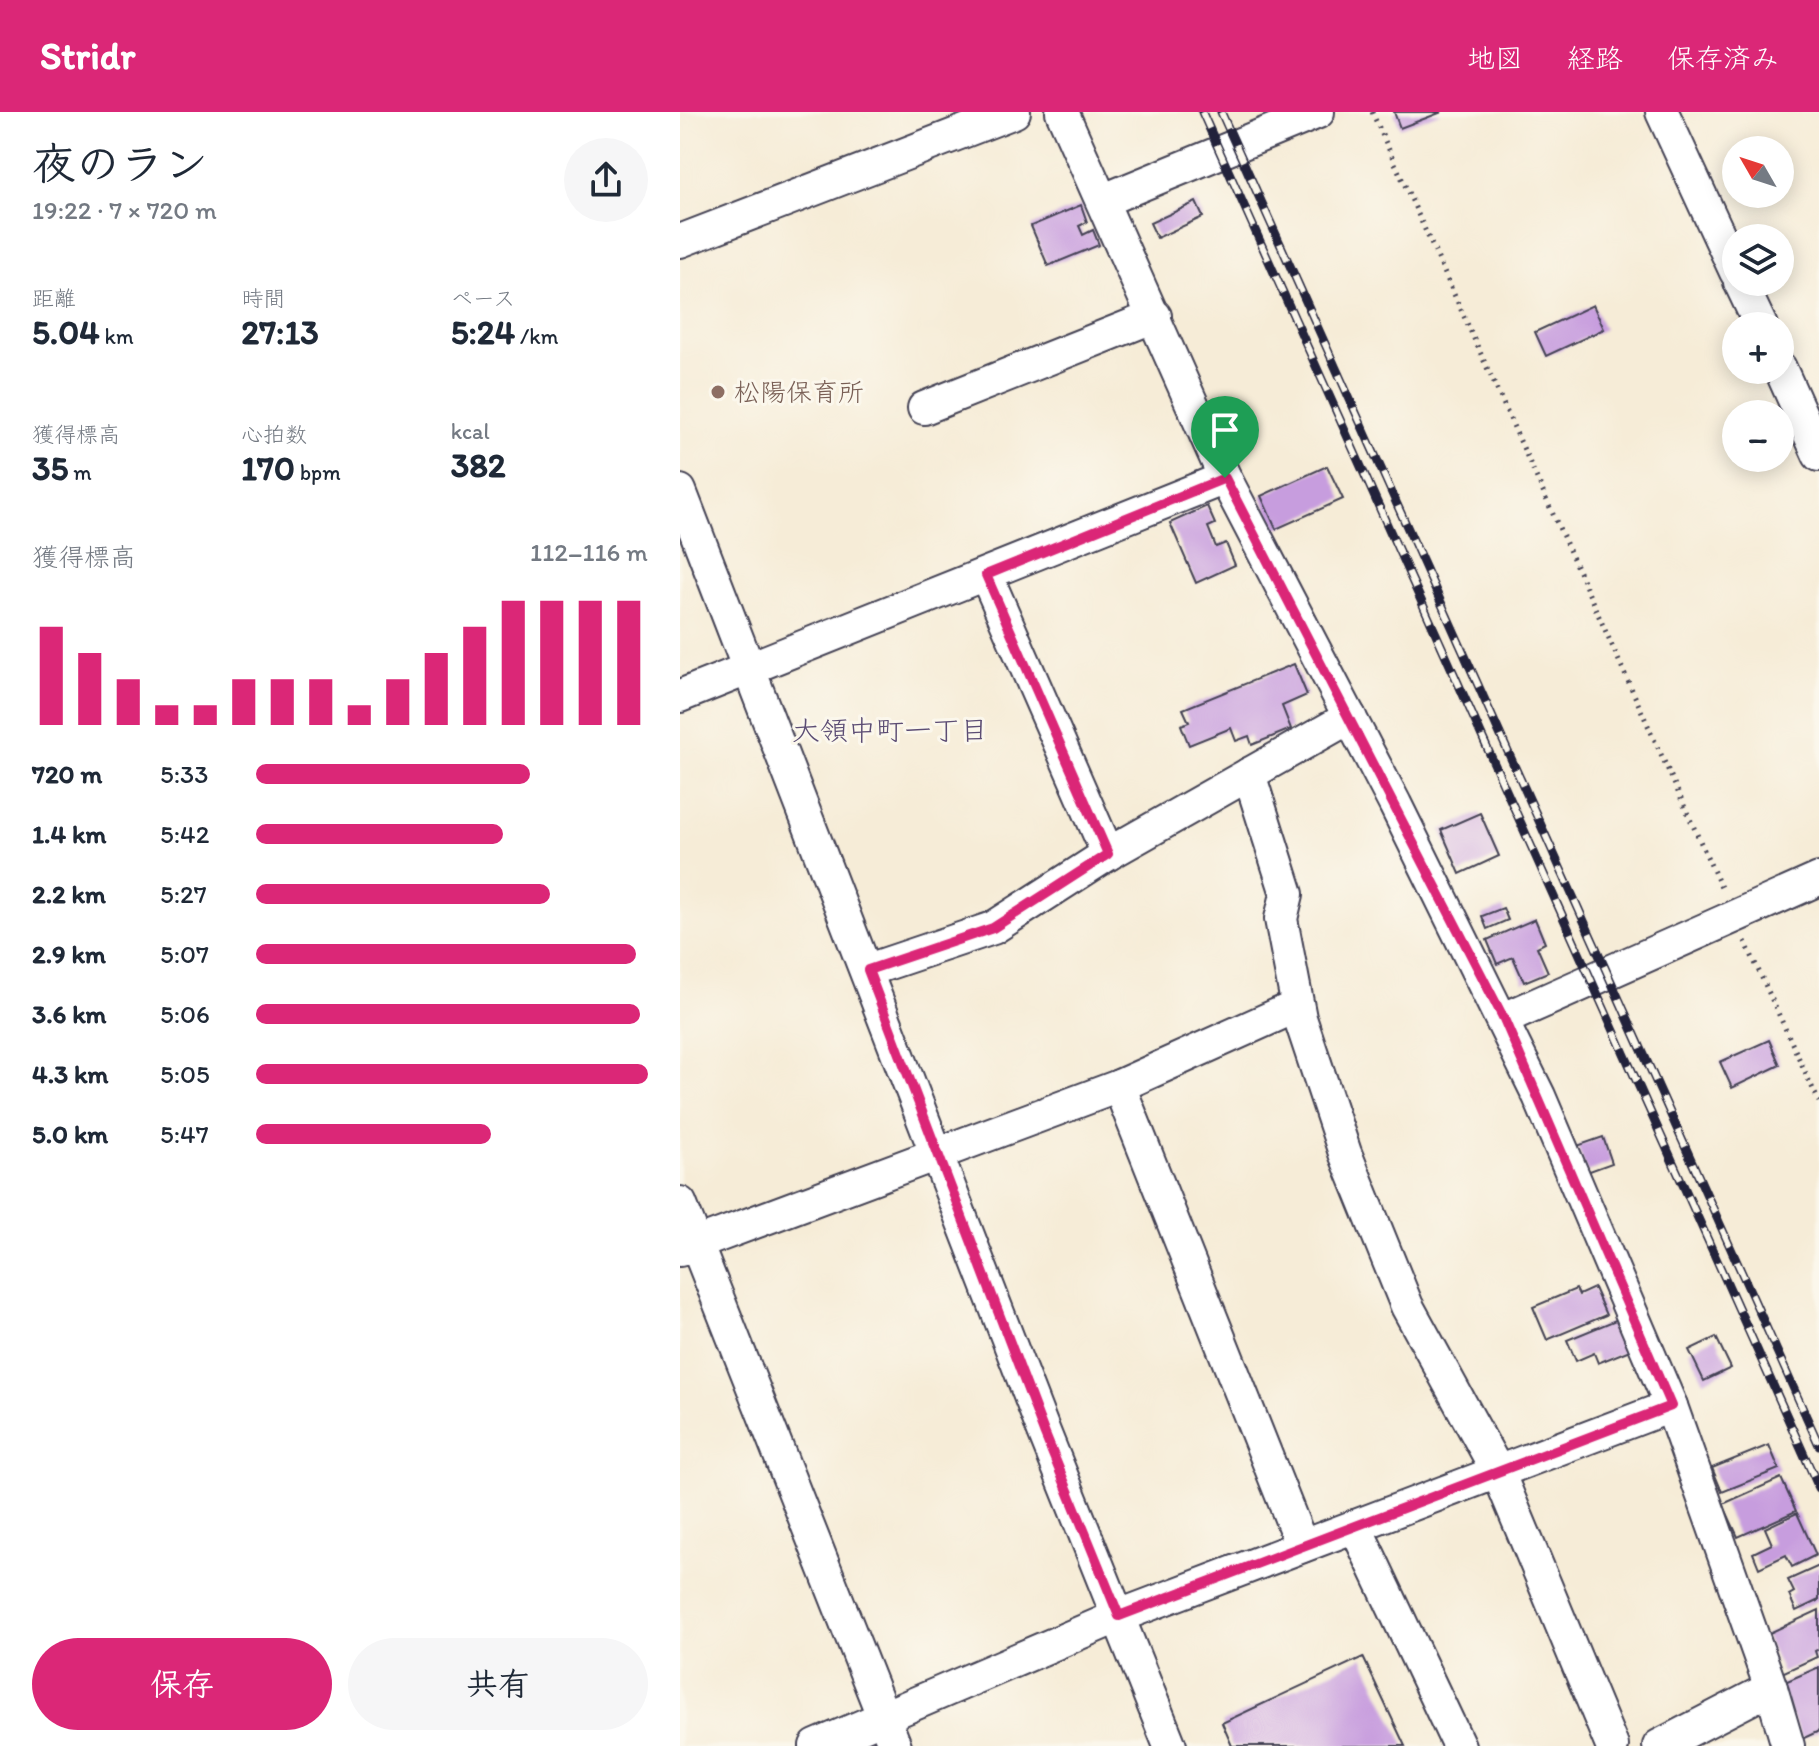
<!DOCTYPE html>
<html lang="ja">
<head>
<meta charset="utf-8">
<style>
	body { margin:0; font-family:Itim,"Klee One",sans-serif; background:#f6f6f7; color:#1f2937; height:100vh; display:flex; flex-direction:column; font-size:30px; white-space:nowrap }
	* { box-sizing:border-box; margin:0 }
	p { font-size:26px; color:#747a83 }
	.icon { flex:none; width:44px; height:44px; fill:none; stroke:currentColor; stroke-width:2; stroke-linecap:round; stroke-linejoin:round }
	.map { position:relative; flex:1; overflow:hidden }
	.details { display:flex; flex-direction:column; background:#fff; width:680px }
	.details>* { flex:none }
	.needle { width:52px; rotate:309deg }
	.fabs { position:absolute; left:1042px; top:24px; display:grid; gap:16px }
	.fabs a { display:grid; place-items:center; width:72px; height:72px; border-radius:50%; background:#fff; box-shadow:0 4px 20px #0003; font-size:40px }
	.pin { position:absolute; display:grid; place-items:center; width:68px; height:68px; color:#fff; margin:-82px -34px; border-radius:50% 50% 50% 0; rotate:-45deg; box-shadow:0 0 8px #0007 }
	.pin .icon { rotate:45deg }
	.round { display:grid; place-items:center; flex:none; width:84px; height:84px; border-radius:42px; background:#f6f6f7 }
	.summary { display:flex; align-items:center; justify-content:space-between; height:136px; padding:0 32px }
	h1 { font-size:44px; font-weight:700; line-height:60px }
	.metrics { display:grid; grid-template-columns:repeat(3,1fr); gap:12px; height:136px; padding:8px 32px }
	.metrics div { display:grid; align-content:center }
	.metrics b { font-size:34px; font-weight:700 }
	.metrics small { font-size:22px; font-weight:400 }
	.metrics p { font-size:22px }
	.chart { height:224px; padding:16px 32px }
	.chart p { display:flex; justify-content:space-between }
	.chart svg { width:100%; height:144px; margin-top:8px; stroke:#db2777; stroke-width:6 }
	.cta { display:flex; gap:16px; margin-top:auto; padding:16px 32px }
	.cta a { flex:1; height:92px; border-radius:48px; background:#db2777; color:#fff; font-size:32px; font-weight:700; line-height:92px; text-align:center }
	.cta a+a { background:#f6f6f7; color:#1f2937 }
	ul { padding:0 32px; list-style:none; font-size:26px }
	li { display:grid; grid-template-columns:128px 96px 1fr; align-items:center; height:60px }
	li i { height:20px; border-radius:10px; background:#db2777 }
	header { display:flex; align-items:center; gap:48px; box-sizing:border-box; height:112px; padding:0 40px; background:#db2777; color:#fff }
	header strong { font-size:38px }
	nav { display:flex; gap:44px; margin-inline-start:auto; font-size:28px }
	main { display:flex; flex:1; min-height:0 }
	.map>svg:first-child { display:block }
	.building { fill:#c79dde }
	.lines { fill:none; stroke-linecap:round; stroke-linejoin:round }
	.minor-casing { stroke:#424052; stroke-width:36 }
	.path { stroke:#424052; stroke-width:5; stroke-dasharray:2 6; stroke-linecap:butt }
	.minor { stroke:#fff; stroke-width:32 }
	.rail-casing { stroke:#22223b; stroke-width:9 }
	.rail { stroke:#fbf7ec; stroke-width:6; stroke-dasharray:18; stroke-linecap:butt }
	.route-casing { stroke:#fff; stroke-width:16 }
	.route { stroke:#db2777; stroke-width:10 }
	.education-dot { fill:#8d6e63; stroke:#fbf7ec; stroke-width:3 }
	.labels { text-anchor:middle; dominant-baseline:central; stroke-width:6; stroke-linejoin:round; paint-order:stroke }
	.education-label { font-size:26px; fill:#785e54; stroke:#fbf7ec; text-anchor:start }
	.neighbourhood-label { font-size:28px; fill:#5c4d74; stroke:#fbf7ec }
</style>
</head>
<body>
<header>
<strong>Stridr</strong>
<nav><a>地図</a><a>経路</a><a>保存済み</a></nav>
</header>
<main>
<section class="details">
<div class="summary"><div><h1>夜のラン</h1><p>19:22 · 7 × 720 m</p></div><a class="round"><svg class="icon" aria-label="share" viewBox="0 0 24 24"><path d="M12 15V3M7 8l5-5 5 5M5 13v7h14v-7"/></svg></a></div>
<div class="metrics">
<div><p>距離</p><b>5.04<small> km</small></b></div>
<div><p>時間</p><b>27:13</b></div>
<div><p>ペース</p><b>5:24<small> /km</small></b></div>
</div>
<div class="metrics">
<div><p>獲得標高</p><b>35<small> m</small></b></div>
<div><p>心拍数</p><b>170<small> bpm</small></b></div>
<div><p>kcal</p><b>382</b></div>
</div>
<div class="chart"><p><span>獲得標高</span>112–116 m</p>
<svg viewBox="0 0 160 44" preserveAspectRatio="none"><path d="M5 44V14M15 44V22M25 44V30M35 44V38M45 44V38M55 44V30M65 44V30M75 44V30M85 44V38M95 44V30M105 44V22M115 44V14M125 44V6M135 44V6M145 44V6M155 44V6"/></svg>
</div>
<ul>
<li><b>720 m</b>5:33<i style="width:70%"></i></li>
<li><b>1.4 km</b>5:42<i style="width:63%"></i></li>
<li><b>2.2 km</b>5:27<i style="width:75%"></i></li>
<li><b>2.9 km</b>5:07<i style="width:97%"></i></li>
<li><b>3.6 km</b>5:06<i style="width:98%"></i></li>
<li><b>4.3 km</b>5:05<i style="width:100%"></i></li>
<li><b>5.0 km</b>5:47<i style="width:60%"></i></li>
</ul>
<div class="cta"><a>保存</a><a>共有</a></div>
</section>
<div class="map">
<svg width="1139" height="1634" viewBox="0 0 1139 1634">
	<rect width="100%" height="100%" fill="#fbf7ec"/>
	<filter id="ink" filterUnits="userSpaceOnUse"><feTurbulence type="fractalNoise" baseFrequency=".0125" numOctaves="2"/><feDisplacementMap in="SourceGraphic" scale="16" xChannelSelector="R" yChannelSelector="G"/><feConvolveMatrix kernelMatrix="1 2 1 2 8 2 1 2 1" color-interpolation-filters="sRGB"/></filter>
	<filter id="wash" filterUnits="userSpaceOnUse"><feTurbulence type="fractalNoise" baseFrequency=".006" numOctaves="4" result="noise"/><feDisplacementMap in="SourceGraphic" scale="32" xChannelSelector="R" yChannelSelector="G"/><feGaussianBlur stdDeviation="1.8" result="paint"/><feColorMatrix in="noise" values="0 0 0 0 0 0 0 0 0 0 0 0 0 0 0 0 0 1.4 0 .05"/><feComposite in="paint" operator="in"/></filter>
	<g filter="url(#wash)">
		<rect width="100%" height="100%" fill="#f6ecd7"/>
		<g id="blocks">
			<g class="building">
				<polygon points="714,0 762,0 720,16"/>
				<polygon points="516,90 523,105 477,126 470,111"/>
				<polygon points="401,93 407,110 399,114 403,123 413,118 419,133 368,154 351,114"/>
				<polygon points="913,193 924,217 866,244 855,220"/>
				<polygon points="647,354 663,387 596,417 581,384"/>
				<polygon points="527,394 535,412 528,415 536,435 546,431 555,453 516,471 490,411"/>
				<polygon points="614,552 627,583 602,594 611,617 572,633 569,624 556,629 551,616 509,633 501,613 509,610 503,597"/>
				<polygon points="800,701 819,744 780,762 761,718"/>
				<polygon points="823,796 828,808 807,817 802,804"/>
				<polygon points="855,807 865,831 857,835 868,860 844,870 833,845 817,852 807,828"/>
				<polygon points="1089,928 1100,953 1052,976 1040,950"/>
				<polygon points="923,1025 932,1051 907,1060 897,1034"/>
				<polygon points="914,1176 926,1203 867,1228 853,1195 896,1177 899,1183"/>
				<polygon points="938,1207 950,1238 918,1251 914,1241 896,1249 887,1228"/>
				<polygon points="1036,1225 1051,1256 1024,1269 1009,1238"/>
				<polygon points="1089,1333 1099,1357 1042,1380 1032,1356"/>
				<polygon points="1101,1366 1116,1399 1058,1425 1043,1392"/>
				<polygon points="1117,1401 1136,1443 1112,1455 1106,1443 1079,1456 1073,1441 1092,1432 1085,1416"/>
				<polygon points="1139,1454 1139,1488 1116,1499 1109,1483 1114,1480 1108,1468"/>
				<polygon points="1139,1498 1139,1537 1135,1539 1137,1545 1102,1561 1085,1523"/>
				<polygon points="683,1545 725,1634 552,1634 542,1611"/>
				<polygon points="1139,1555 1139,1619 1122,1627 1098,1573"/>
			</g>
		</g>
	</g>
	<g filter="url(#ink)">
		<use href="#blocks" fill-opacity="0" stroke="#424052" stroke-width="2"/>
		<g class="lines">
			<defs>
				<g id="minor">
					<polyline points="382,0 545,366 715,692 859,984 991,1294 1091,1576 1108,1634"/>
					<polyline points="982,0 1056,160"/>
					<polyline points="424,88 638,0"/>
					<polyline points="0,129 334,0"/>
					<polyline points="1060,170 1081,214"/>
					<polyline points="1100,256 1139,343"/>
					<polyline points="244,296 475,204"/>
					<polyline points="0,379 364,1320 490,1634"/>
					<polyline points="306,463 428,742 670,605"/>
					<polyline points="0,584 545,366"/>
					<polyline points="569,662 607,782 601,807 620,906 665,1041 727,1194 818,1360 932,1634"/>
					<polyline points="188,858 313,816 428,742"/>
					<polyline points="824,907 1139,767"/>
					<polyline points="439,974 617,894"/>
					<polyline points="0,1091 215,1634"/>
					<polyline points="0,1138 439,974 622,1434"/>
					<polyline points="675,1414 779,1634"/>
					<polyline points="136,1634 439,1504 991,1294"/>
					<polyline points="979,1634 1091,1576"/>
				</g>
			</defs>
			<use href="#minor" class="minor-casing"/>
			<g class="path">
				<polyline points="692,0 1043,780"/>
				<polyline points="1065,829 1139,990"/>
			</g>
			<use href="#minor" class="minor"/>
			<defs>
				<g id="rail">
					<polyline points="522,0 1139,1376"/>
					<polyline points="541,0 1139,1333"/>
				</g>
			</defs>
			<use href="#rail" class="rail-casing"/>
			<use href="#rail" class="rail"/>
		</g>
	</g>
	<g class="lines" filter="url(#ink)">
		<defs>
			<polygon id="route" points="545,366 824,907 991,1294 439,1504 364,1320 188,858 313,816 428,742 306,463"/>
		</defs>
		<use href="#route" class="route-casing"/>
		<use href="#route" class="route"/>
	</g>
	<circle class="education-dot" cx="38" cy="280" r="8"/>
	<g class="labels">
		<g class="education-label">
			<text x="54" y="280">松陽保育所</text>
		</g>
		<g class="neighbourhood-label">
			<text x="210" y="618">大領中町一丁目</text>
		</g>
	</g>
</svg>
<div class="fabs">
<a><svg class="needle" viewBox="-14 -14 28 28"><path d="M0-13l5 13h-10z" fill="#e53935"/><path d="M0 13l5-13h-10z" fill="#747a83"/></svg></a>
<a><svg class="icon" aria-label="layers" viewBox="0 0 24 24"><path d="M12 4l9 5-9 5-9-5zM3 14l9 5 9-5"/></svg></a>
<a>+</a>
<a>−</a>
</div>
<div class="pin" style="left:545px;top:366px;background:#1e9e55"><svg class="icon" aria-label="arrive" viewBox="0 0 24 24"><path d="M6 21V4h12l-3 4 3 4H6"/></svg></div>
</div>
</main>
</body>
</html>
